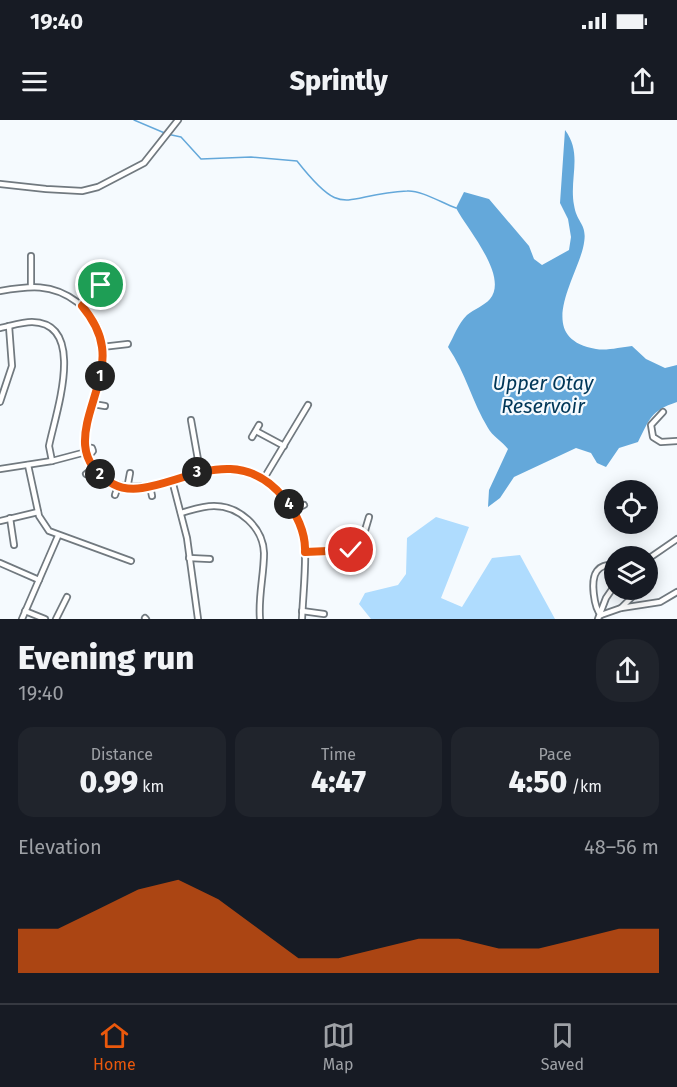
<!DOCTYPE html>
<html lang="en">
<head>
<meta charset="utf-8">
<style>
	body { margin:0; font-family:"Fira Sans",sans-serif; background:#20242c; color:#f1f3f6; height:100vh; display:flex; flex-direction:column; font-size:22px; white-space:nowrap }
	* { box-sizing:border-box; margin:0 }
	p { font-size:20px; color:#9ea1a6 }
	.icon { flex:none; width:33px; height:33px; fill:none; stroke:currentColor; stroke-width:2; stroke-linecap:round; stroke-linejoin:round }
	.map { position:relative; height:499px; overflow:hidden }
	.panel { display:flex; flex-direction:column; background:#171b24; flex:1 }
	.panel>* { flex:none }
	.fabs { position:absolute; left:604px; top:360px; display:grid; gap:12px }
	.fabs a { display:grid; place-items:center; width:54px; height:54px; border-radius:50%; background:#171b24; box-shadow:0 3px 15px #0003; font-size:30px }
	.pin { position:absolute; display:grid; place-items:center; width:51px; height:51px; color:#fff; margin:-26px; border:3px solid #fff; border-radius:50%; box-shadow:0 2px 6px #0007 }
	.km { position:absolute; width:30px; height:30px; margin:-15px; border-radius:50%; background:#222; color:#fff; font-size:16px; line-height:30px; text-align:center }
	.round { display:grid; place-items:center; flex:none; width:63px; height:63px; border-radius:24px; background:#20242c }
	.headline { display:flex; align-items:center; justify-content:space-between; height:102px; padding:0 18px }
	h1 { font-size:33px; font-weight:800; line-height:45px }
	.metrics { display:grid; grid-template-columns:repeat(3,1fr); gap:9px; height:102px; padding:6px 18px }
	.metrics div { display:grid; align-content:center; border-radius:15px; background:#20242c; text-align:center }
	.metrics b { font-size:30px; font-weight:800 }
	.metrics small { font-size:16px; font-weight:400 }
	.metrics p { font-size:16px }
	.chart { height:168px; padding:12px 18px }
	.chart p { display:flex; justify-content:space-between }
	.chart svg { width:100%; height:108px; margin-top:6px; fill:#ea580c; opacity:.7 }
	.status { display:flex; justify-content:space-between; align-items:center; height:42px; padding:0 30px; background:#171b24; direction:ltr }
	.status svg { height:16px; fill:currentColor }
	header { display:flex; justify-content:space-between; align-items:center; height:78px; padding:0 18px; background:#171b24; font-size:27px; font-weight:800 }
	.dock { display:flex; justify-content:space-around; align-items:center; height:84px; border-top:2px solid #363941; background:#171b24; font-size:16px; color:#9ea1a6 }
	.dock a { display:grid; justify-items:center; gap:3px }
	.dock .on { color:#ea580c }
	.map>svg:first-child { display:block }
	.green { fill:#afdcfe }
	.water { fill:#64a8da }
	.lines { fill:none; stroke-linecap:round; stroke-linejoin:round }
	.stream { stroke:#64a8da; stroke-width:1.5 }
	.minor-casing { stroke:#71797f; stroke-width:8 }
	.minor { stroke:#fff; stroke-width:4.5 }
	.route-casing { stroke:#fff; stroke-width:12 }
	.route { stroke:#ea580c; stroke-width:8 }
	.labels { text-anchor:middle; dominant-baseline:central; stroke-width:4.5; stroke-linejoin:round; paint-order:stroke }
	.water-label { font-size:20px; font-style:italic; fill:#003758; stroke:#f5fafe }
</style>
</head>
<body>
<div class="status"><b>19:40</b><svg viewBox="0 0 49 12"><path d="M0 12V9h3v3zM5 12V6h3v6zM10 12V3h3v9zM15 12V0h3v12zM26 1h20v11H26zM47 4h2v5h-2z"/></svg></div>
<header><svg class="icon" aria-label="menu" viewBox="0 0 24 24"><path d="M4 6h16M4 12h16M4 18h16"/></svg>Sprintly<svg class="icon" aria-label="share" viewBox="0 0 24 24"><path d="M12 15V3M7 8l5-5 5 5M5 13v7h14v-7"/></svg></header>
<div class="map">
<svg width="677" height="499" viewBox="0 0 677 499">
	<rect width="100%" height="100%" fill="#f5fafe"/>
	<polygon class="green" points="436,397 469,407 441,478 462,487 492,438 520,435 555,499 371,499 359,484 365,473 398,465 406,454 407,418"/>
	<path class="water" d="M 565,10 C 583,34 569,58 574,85 C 577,105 589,103 583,128 C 574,163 535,218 596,229 C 607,231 621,227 632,226 L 646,239 L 665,248 L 677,245 L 677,282 C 650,291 650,299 638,322 L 619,328 L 606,347 L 597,343 L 591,333 L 576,328 L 514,357 L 500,378 L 488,387 L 489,370 L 508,329 C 502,321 492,316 488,308 C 472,282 466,253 448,227 C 454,216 458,204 467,195 C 474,189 484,186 490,179 C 509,156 467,109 456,88 L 464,72 L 489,79 L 529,126 L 534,139 L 542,145 L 569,130 L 571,117 L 568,99 L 560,83 Z"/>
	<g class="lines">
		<path class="stream" d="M 134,0 L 167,14 L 181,17 L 201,39 L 251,37 L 297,41 C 345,102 342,74 407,71 C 421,70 442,83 456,88"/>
		<defs>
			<g id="minor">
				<polyline points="0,64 46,69 82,71 98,67 144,43 178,0"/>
				<polyline points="31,165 31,136"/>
				<path d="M 0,171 C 29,166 52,163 77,182 C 142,232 56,304 96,350 C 145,404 224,304 284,377 C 294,390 305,410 305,427 C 306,450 303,475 302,499"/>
				<polyline points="82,186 101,165"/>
				<path d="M 0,208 C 10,206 22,202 32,202 C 88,203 55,295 49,326 L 52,341"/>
				<polyline points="102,227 128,224"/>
				<polyline points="0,282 12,246 9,206"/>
				<polyline points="93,284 105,286"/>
				<polyline points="663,292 651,305 653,317 661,322 677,321"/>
				<polyline points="191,300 200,351"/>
				<polyline points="256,311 284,326"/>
				<polyline points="252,317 259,305"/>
				<polyline points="85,327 92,328 93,331 88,337"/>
				<polyline points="28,345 39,396 49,411 131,441"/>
				<polyline points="0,349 52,341 86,332"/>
				<polyline points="86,354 94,348"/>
				<polyline points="172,360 187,418 198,499"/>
				<polyline points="263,360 308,285"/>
				<polyline points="150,366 152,376"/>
				<polyline points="127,369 130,353"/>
				<polyline points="115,375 118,366"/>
				<polyline points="294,390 304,385"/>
				<path d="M 181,393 C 192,390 202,386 214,386 C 239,386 263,407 264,433 C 264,455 258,477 260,499"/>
				<polyline points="10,398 14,425"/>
				<polyline points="0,401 38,392"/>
				<polyline points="305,432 351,431 361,424 369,397"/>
				<polyline points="189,438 210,439"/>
				<polyline points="648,439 677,419"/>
				<polyline points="0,443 39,460"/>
				<polyline points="621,488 660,482 677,472"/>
				<polyline points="25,491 45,499"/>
				<polyline points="302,491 324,494"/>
				<path d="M 601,495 C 594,488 590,460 597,451 C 601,445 608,445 615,444"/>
				<polyline points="601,495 621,488 639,470"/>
				<polyline points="145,498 146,499"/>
				<polyline points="22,499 58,416"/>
				<polyline points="56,499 67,477"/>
				<polyline points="598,499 606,478 615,465"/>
			</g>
		</defs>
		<use href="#minor" class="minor-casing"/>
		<use href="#minor" class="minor"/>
	</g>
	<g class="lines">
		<defs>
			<path id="route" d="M 101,165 L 82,186 C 92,198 100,211 102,227 C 109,275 53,330 113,364 C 157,388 228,309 284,378 C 296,392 306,413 305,432 L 351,430"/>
		</defs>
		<use href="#route" class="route-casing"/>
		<use href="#route" class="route"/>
	</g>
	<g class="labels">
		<g class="water-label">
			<text x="543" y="263">Upper Otay<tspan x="543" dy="23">Reservoir</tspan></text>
		</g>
	</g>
</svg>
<div class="fabs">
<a><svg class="icon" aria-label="locate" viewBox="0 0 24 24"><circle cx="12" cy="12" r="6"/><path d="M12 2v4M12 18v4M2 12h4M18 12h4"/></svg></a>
<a><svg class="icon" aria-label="layers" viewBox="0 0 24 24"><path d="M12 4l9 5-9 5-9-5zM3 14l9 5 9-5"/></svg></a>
</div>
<div class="pin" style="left:101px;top:165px;background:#1e9e55"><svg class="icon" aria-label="arrive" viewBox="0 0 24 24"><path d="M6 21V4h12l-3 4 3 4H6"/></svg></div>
<div class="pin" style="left:351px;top:430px;background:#d93025"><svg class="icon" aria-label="check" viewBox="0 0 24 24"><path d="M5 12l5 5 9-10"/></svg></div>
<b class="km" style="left:100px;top:256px">1</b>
<b class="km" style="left:100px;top:354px">2</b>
<b class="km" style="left:197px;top:352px">3</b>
<b class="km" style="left:289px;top:384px">4</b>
</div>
<section class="panel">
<div class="headline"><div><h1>Evening run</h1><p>19:40</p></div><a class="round"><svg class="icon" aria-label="share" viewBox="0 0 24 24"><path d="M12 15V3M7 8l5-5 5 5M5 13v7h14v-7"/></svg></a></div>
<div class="metrics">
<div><p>Distance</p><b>0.99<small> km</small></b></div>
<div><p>Time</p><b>4:47</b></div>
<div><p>Pace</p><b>4:50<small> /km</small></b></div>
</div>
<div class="chart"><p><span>Elevation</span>48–56 m</p>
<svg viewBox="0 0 160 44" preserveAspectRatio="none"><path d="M0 44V26L10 26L20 18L30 10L40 6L50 14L60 26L70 38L80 38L90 34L100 30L110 30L120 34L130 34L140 30L150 26L160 26V44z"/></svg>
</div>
</section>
<nav class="dock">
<a class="on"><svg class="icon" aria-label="home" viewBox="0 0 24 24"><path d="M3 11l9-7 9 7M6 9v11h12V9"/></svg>Home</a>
<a><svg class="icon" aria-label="map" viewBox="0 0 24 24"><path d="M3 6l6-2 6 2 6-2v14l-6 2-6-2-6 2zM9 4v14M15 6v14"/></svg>Map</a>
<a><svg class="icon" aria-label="saved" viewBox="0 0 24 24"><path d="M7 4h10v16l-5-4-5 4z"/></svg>Saved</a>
</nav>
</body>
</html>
